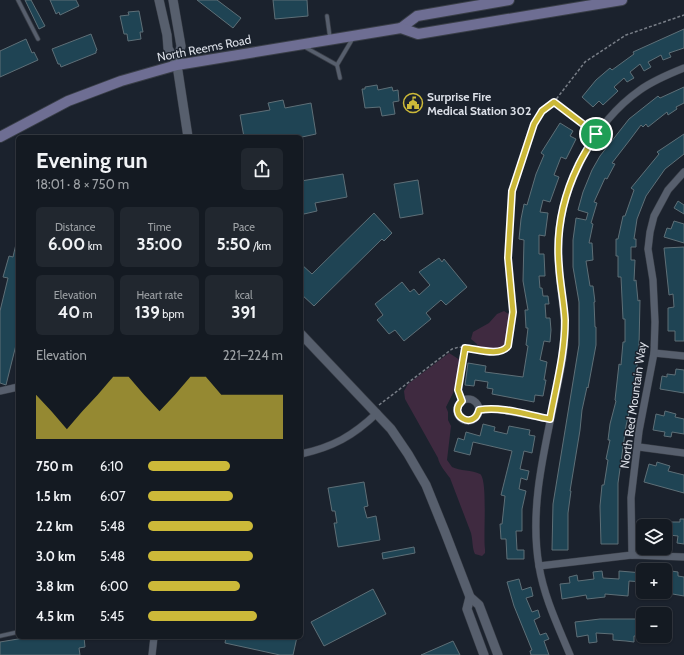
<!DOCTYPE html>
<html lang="en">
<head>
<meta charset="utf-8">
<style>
	body { margin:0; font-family:Cabin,sans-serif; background:#21272f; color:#f1f3f6; height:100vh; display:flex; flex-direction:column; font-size:15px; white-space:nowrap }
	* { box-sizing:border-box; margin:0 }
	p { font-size:13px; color:#9da1a5 }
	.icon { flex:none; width:22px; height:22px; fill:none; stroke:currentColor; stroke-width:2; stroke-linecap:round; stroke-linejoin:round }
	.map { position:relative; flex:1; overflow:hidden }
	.side { position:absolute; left:16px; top:135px; width:287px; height:504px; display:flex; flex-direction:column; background:#141a22; border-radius:6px; box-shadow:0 1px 3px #0004,0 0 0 1px #333840 }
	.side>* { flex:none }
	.tools { position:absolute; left:636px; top:519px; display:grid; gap:8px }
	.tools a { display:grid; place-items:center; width:36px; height:36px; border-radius:6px; background:#141a22; box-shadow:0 1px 3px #0004,0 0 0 1px #333840; font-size:20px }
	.pin { position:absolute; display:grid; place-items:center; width:34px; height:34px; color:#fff; margin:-17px; border:2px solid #fff; border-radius:50%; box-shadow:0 1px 4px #0007 }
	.round { display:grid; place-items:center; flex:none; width:42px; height:42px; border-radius:6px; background:#21272f }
	.summary { display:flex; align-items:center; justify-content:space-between; height:68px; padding:0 20px }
	h1 { font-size:22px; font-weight:700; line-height:30px }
	.stats { display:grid; grid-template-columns:repeat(3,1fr); gap:6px; height:68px; padding:4px 20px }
	.stats div { display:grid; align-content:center; border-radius:6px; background:#21272f; text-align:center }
	.stats b { font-size:17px; font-weight:700 }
	.stats small { font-size:11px; font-weight:400 }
	.stats p { font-size:11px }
	.chart { height:112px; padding:8px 20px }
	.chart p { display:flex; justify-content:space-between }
	.chart svg { width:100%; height:72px; margin-top:4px; fill:#ccb939; opacity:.7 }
	ul { padding:0 20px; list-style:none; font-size:13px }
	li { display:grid; grid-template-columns:64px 48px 1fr; align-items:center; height:30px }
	li i { height:10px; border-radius:5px; background:#ccb939 }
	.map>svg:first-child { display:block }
	.green { fill:#3f2a40 }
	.building { fill:#1f4454; stroke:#5e6f77 }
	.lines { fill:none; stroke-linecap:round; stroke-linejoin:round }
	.service-casing { stroke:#393e47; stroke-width:5 }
	.minor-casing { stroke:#393e47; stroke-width:8 }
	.tertiary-casing { stroke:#393e47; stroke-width:10 }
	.secondary-casing { stroke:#393e47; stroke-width:12 }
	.path { stroke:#787e87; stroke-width:1.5; stroke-dasharray:3 2; stroke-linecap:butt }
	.service { stroke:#575f6d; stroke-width:3.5 }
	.minor { stroke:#575f6d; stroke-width:7 }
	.tertiary { stroke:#575f6d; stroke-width:9 }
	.secondary { stroke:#6e6e93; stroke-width:10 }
	.route-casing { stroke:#fff; stroke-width:8 }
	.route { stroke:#ccb939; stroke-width:5 }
	.labels { text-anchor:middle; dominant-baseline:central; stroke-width:3; stroke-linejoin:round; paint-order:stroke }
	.street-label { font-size:12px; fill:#dbdfe7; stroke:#1b222d }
	.poi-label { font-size:12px; font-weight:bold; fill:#dbdfe7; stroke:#1b222d; text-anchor:start }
</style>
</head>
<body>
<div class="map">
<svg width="684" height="655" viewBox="0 0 684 655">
	<rect width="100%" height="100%" fill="#1b222d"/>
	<g class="green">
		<polygon points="504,311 510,315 507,347 502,351 498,351 478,348 477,344 471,339 473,332 489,323 497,314"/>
		<path d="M 449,353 L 460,360 L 457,383 L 455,385 L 453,393 L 446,407 L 448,412 L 448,420 L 451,426 L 447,460 L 452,467 C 460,471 472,470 480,474 C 488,479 483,536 485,549 L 485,553 L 482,556 L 475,554 C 472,548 473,541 471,533 L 450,478 C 446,473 439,464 438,458 L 405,399 L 404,391 L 408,384 Z"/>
	</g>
	<g class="building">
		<polygon points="25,0 31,0 45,26 39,29"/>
		<polygon points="50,0 76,0 79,6 60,15 59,12 56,14"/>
		<polygon points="197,0 217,0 241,18 233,28"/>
		<polygon points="273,0 307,0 308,16 275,19"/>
		<polygon points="139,11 143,32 140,32 141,39 128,41 127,34 124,34 120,16 129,15 128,12"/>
		<polygon points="684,29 684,48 669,53 671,57 663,60 661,55 648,62 651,67 644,71 640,64 630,72 634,78 627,82 624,78 614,87 618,91 603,105 599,101 593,107 582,97 596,80 610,68 612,70 634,54 633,52"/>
		<polygon points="91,34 97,50 96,51 96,53 61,67 60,64 58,64 52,49"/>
		<polygon points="26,39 32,53 34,52 38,60 0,77 0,51"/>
		<polygon points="377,85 378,90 392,87 393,91 398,90 399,101 393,102 395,114 382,116 380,107 365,108 362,89 365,89 365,87"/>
		<polygon points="684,87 684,103 676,107 677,109 668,115 667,112 648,127 646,124 643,127 641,125 629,141 612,163 615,164 607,179 605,178 594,202 597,203 591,223 593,224 589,243 592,243 593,260 586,261 590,286 593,286 595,302 594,302 595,327 596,327 596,345 588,388 587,387 582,410 580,430 570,491 571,491 568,513 568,550 552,550 553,504 579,345 579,302 573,267 573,240 576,218 586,220 588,213 578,210 583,192 592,170 600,156 629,119 658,96 660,98"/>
		<polygon points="283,100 285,108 311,103 316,134 302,137 244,137 240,115 270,110 268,103"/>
		<polygon points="560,123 573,131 570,136 576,139 566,159 561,157 554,175 559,177 550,202 543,200 540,212 548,213 545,236 539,235 539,254 544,254 545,276 539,276 540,288 542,288 543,296 548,296 549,304 545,304 546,318 550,318 551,330 550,342 544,341 540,360 547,362 544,380 546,380 543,396 535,395 534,402 492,394 493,389 487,388 488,382 475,380 474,386 465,385 468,363 486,366 485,372 523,377 528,346 526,345 528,328 526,328 525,310 528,310 523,281 524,240 519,239 521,219 524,204 527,205 536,174 544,155 541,153"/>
		<polygon points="684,134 684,154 665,169 646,196 637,219 634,239 636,239 636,247 631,247 631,260 635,260 634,281 636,280 638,301 640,300 639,345 635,386 626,426 618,483 618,544 601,544 600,506 602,485 604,485 608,460 606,459 610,440 608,440 610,424 616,401 615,400 619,364 621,365 623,342 625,342 625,319 623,319 621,277 618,277 618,256 616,256 616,239 618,239 623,216 625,216 634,190 631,188 659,154 657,152"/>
		<polygon points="343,174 347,197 315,203 317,211 304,214 301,207 301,181"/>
		<polygon points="418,180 423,214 400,218 394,184"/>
		<polygon points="678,201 684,205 684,214 674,208"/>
		<polygon points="374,213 392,233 384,241 382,239 314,306 301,294 301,264 312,274"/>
		<polygon points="674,221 684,224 684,243 664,237 667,228 671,229"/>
		<polygon points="16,244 18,244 18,337 6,385 0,383 0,311 8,278 3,277 9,256 13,257"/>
		<polygon points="684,247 684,341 675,341 675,331 668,331 668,308 674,307 673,294 669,295 664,248"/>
		<polygon points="439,258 442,262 444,259 467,287 446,305 441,300 426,313 431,319 404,341 395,330 389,334 377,320 383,315 375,304 402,282 410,292 414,289 419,295 430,285 419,272"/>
		<polygon points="676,369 684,370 684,393 660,389 662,376 667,377 667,374 675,375"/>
		<polygon points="665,411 676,414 675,417 684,419 684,434 672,432 671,437 664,436 665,432 653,430 656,414 664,416"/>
		<polygon points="483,424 495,427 494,431 507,434 509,426 530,430 529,435 535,436 532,453 524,451 520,469 529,471 527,480 521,478 519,489 526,491 522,509 522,531 516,531 517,550 524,550 524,559 507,559 506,539 501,539 500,524 502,524 505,496 501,495 512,451 473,442 470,455 454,451 458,438 464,440 466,432 480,436"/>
		<polygon points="657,462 670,466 668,471 684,475 684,493 644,482 649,464 656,466"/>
		<polygon points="364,482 368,506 364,507 367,518 376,516 380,540 338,547 334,523 337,523 335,511 332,511 328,488"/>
		<rect x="643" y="519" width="18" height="7"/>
		<polygon points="680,519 684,519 684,544 677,543 678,536 669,535 670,522 680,522"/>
		<polygon points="414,547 415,553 383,559 382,553"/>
		<polygon points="665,570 678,572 678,576 684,577 684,596 667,593 669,579 665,578"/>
		<polygon points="602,571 603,578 619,579 619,571 643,573 643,582 629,581 628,596 605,594 605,597 587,599 586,595 562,599 560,584 570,583 569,577 577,575 578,581 594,579 593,572"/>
		<polygon points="519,579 522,590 531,587 533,596 526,598 532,612 538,610 540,617 534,620 540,635 546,633 549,639 544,641 549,655 531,655 530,651 532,650 514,606 507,582"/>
		<polygon points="373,589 386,614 324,646 311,622"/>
		<polygon points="665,608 670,608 671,634 665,634"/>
		<polygon points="600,619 643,619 643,636 634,636 634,642 626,641 613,640 613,634 596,633 597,642 589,643 588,635 577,637 575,622"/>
		<polygon points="30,637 84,637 85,647 79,648 80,655 0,655 0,642"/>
		<polygon points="226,637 297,637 293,655 280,655 225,643"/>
		<polygon points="453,641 460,655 421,655"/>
	</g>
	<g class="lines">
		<defs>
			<g id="service">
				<polyline points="18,0 38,39"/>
				<polyline points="327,16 330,38"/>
				<polyline points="303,46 337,65"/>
				<polyline points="340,78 337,65 353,38"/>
				<polyline points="0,636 18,632"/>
			</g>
			<g id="minor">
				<polyline points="654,353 684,356"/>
				<polyline points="0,391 18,387"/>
				<circle cx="468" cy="410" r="11"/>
				<polyline points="479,410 497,409 550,419"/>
				<polyline points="639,447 684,453"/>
				<path d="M 301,454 C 333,447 353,436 377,413"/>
				<polyline points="632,555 631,498 639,431 654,353 655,322 653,280 648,249 650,232 654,216 668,190 684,172"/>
				<polyline points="539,566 632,555 684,557"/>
				<polyline points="152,655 154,637"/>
				<path d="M 570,655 C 558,626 544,597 539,566 C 527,496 552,425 563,356 C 569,318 557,283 558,246 C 560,188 593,123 640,90 C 654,80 669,74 684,68"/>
			</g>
			<g id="tertiary">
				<polyline points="159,0 167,35 168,48 177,65"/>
				<polyline points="173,0 181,46 177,65 188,137"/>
				<polyline points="301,334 391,429 408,454 426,485 445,532 470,597 479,605 498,655"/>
				<polyline points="470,597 467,609 484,655"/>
			</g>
			<g id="secondary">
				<polyline points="401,28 417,16 509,0"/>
				<polyline points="0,137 68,101 121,81 177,65 401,28 418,34 622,0"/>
			</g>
		</defs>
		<use href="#service" class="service-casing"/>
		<use href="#minor" class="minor-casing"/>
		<use href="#tertiary" class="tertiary-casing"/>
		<use href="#secondary" class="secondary-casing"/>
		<g class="path">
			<polyline points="554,102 591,130"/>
			<path d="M 462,401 L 459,390 L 465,348 C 478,349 500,357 509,346 L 513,312 L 508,258 L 512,191 L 534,124 L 542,111 L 554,102 L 585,62 L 626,35 L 684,15"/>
			<polyline points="379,405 452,349 459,347 465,348"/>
		</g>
		<use href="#service" class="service"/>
		<use href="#minor" class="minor"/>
		<use href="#tertiary" class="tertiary"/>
		<use href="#secondary" class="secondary"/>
	</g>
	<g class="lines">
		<defs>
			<path id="route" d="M 554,102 L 596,134 C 590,145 583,155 578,166 C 563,197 556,232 559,266 C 560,284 564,302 565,320 C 565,354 556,386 550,419 C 527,415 502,406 479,410 C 474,431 447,415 462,401 L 458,390 L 465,348 C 477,349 500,357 508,346 L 513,312 L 508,258 L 512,191 L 534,124 L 542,111 Z"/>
		</defs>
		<use href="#route" class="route-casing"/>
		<use href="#route" class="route"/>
	</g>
	<defs>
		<symbol id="civic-ring" viewBox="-11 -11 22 22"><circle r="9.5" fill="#1b222d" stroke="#ccb939" stroke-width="1.5"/><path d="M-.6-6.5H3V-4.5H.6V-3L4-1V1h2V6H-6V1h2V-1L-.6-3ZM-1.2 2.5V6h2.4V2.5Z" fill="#ccb939"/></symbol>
	</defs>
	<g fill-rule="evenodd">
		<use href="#civic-ring" x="402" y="92" width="22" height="22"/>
	</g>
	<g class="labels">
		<g class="street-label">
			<text transform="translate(204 48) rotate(-11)">North Reems Road</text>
			<text transform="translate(633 405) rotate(-82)">North Red Mountain Way</text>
		</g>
		<g class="poi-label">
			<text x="427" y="96">Surprise Fire<tspan x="427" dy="14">Medical Station 302</tspan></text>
		</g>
	</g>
</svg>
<div class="tools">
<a><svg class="icon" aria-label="layers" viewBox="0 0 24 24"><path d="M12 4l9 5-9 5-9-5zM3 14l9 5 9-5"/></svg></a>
<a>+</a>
<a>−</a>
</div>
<div class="pin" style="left:596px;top:134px;background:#1e9e55"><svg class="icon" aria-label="arrive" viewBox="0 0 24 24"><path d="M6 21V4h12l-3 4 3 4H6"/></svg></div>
<section class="side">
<div class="summary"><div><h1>Evening run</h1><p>18:01 · 8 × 750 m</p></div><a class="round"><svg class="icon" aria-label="share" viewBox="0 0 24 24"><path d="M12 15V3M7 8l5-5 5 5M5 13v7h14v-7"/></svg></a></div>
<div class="stats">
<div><p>Distance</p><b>6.00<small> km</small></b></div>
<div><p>Time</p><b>35:00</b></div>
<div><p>Pace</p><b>5:50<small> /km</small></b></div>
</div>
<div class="stats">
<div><p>Elevation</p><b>40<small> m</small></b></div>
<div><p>Heart rate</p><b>139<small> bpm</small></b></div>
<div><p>kcal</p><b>391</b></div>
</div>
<div class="chart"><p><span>Elevation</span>221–224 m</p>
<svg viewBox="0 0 160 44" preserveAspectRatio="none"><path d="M0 44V17L10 27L20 38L30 27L40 17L50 6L60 6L70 17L80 27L90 17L100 6L110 6L120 17L130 17L140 17L150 17L160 17V44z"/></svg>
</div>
<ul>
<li><b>750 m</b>6:10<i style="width:61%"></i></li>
<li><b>1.5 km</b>6:07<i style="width:63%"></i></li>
<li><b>2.2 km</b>5:48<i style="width:78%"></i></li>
<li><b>3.0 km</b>5:48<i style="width:78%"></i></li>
<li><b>3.8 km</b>6:00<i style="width:68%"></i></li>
<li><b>4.5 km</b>5:45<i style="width:81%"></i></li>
</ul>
</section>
</div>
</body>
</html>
